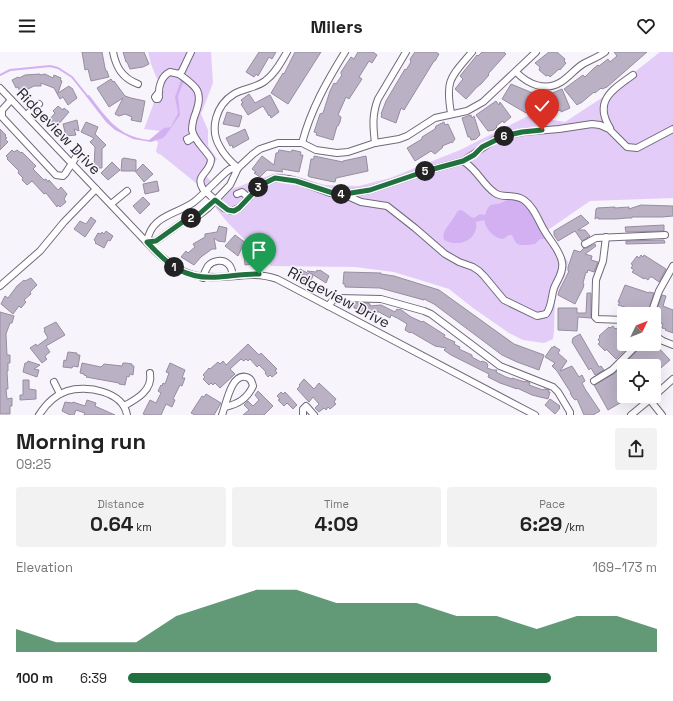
<!DOCTYPE html>
<html lang="en">
<head>
<meta charset="utf-8">
<style>
	body { margin:0; font-family:"Space Grotesk",sans-serif; background:#f2f2f2; color:#222; height:100vh; display:flex; flex-direction:column; font-size:15px; white-space:nowrap }
	* { box-sizing:border-box; margin:0 }
	p { font-size:13px; color:#767676 }
	.icon { flex:none; width:22px; height:22px; fill:none; stroke:currentColor; stroke-width:2; stroke-linecap:round; stroke-linejoin:round }
	.map { position:relative; height:363px; overflow:hidden }
	.drawer { display:flex; flex-direction:column; background:#fff; flex:1 }
	.drawer>* { flex:none }
	.needle { width:26px; rotate:47deg }
	.controls { position:absolute; left:617px; top:255px; display:grid; gap:8px }
	.controls a { display:grid; place-items:center; width:44px; height:44px; border-radius:4px; background:#fff; box-shadow:0 4px 16px #0002; font-size:20px }
	.pin { position:absolute; display:grid; place-items:center; width:34px; height:34px; color:#fff; margin:-41px -17px; border-radius:50% 50% 50% 0; rotate:-45deg; box-shadow:0 0 4px #0007 }
	.pin .icon { rotate:45deg }
	.km { position:absolute; width:20px; height:20px; margin:-10px; border-radius:50%; background:#222; color:#fff; font-size:11px; line-height:20px; text-align:center }
	.round { display:grid; place-items:center; flex:none; width:42px; height:42px; border-radius:4px; background:#f2f2f2 }
	.overview { display:flex; align-items:center; justify-content:space-between; height:68px; padding:0 16px }
	h1 { font-size:22px; font-weight:700; line-height:30px }
	.figures { display:grid; grid-template-columns:repeat(3,1fr); gap:6px; height:68px; padding:4px 16px }
	.figures div { display:grid; align-content:center; border-radius:4px; background:#f2f2f2; text-align:center }
	.figures b { font-size:20px; font-weight:700 }
	.figures small { font-size:11px; font-weight:400 }
	.figures p { font-size:11px }
	.chart { height:112px; padding:8px 16px }
	.chart p { display:flex; justify-content:space-between }
	.chart svg { width:100%; height:72px; margin-top:4px; fill:#21703f; opacity:.7 }
	ul { padding:0 16px; list-style:none; font-size:13px }
	li { display:grid; grid-template-columns:64px 48px 1fr; align-items:center; height:30px }
	li i { height:10px; border-radius:5px; background:#21703f }
	header { display:flex; justify-content:space-between; align-items:center; height:52px; padding:0 16px; background:#fff; font-size:18px; font-weight:700 }
	.map>svg:first-child { display:block }
	.green { fill:#e3cdf8 }
	.water { fill:#d2b0f1 }
	.lines { fill:none; stroke-linecap:round; stroke-linejoin:round }
	.stream { stroke:#d2b0f1; stroke-width:2 }
	.building { fill:#bbb1c5; stroke:#978da0 }
	.minor-casing { stroke:#72697b; stroke-width:8 }
	.minor { stroke:#fff; stroke-width:6 }
	.route-casing { stroke:#fff; stroke-width:8 }
	.route { stroke:#21703f; stroke-width:5 }
	.labels { text-anchor:middle; dominant-baseline:central; stroke-width:3; stroke-linejoin:round; paint-order:stroke }
	.street-label { font-size:15px; fill:#2a262e; stroke:#f8f4fc }
</style>
</head>
<body>
<header><svg class="icon" aria-label="menu" viewBox="0 0 24 24"><path d="M4 6h16M4 12h16M4 18h16"/></svg>Milers<svg class="icon" aria-label="heart" viewBox="0 0 24 24"><path d="M12 20l-8-8c-3-5 5-10 8-4 3-6 11-1 8 4z"/></svg></header>
<div class="map">
<svg width="673" height="363" viewBox="0 0 673 363">
	<rect width="100%" height="100%" fill="#f8f4fc"/>
	<g class="green">
		<polygon points="148,0 211,0 213,31 201,62 208,78 208,94 217,107 206,124 212,130 201,141 196,131 160,102 158,102 156,99 158,91 154,84 160,79 144,77 161,32 159,25 157,27 151,12"/>
		<polygon points="660,0 673,0 673,146 590,149 548,178 568,210 565,224 555,244 554,279 553,287 544,291 523,288 509,281 473,256 449,237 394,220 355,215 271,214 228,171 215,155 232,137 276,121 292,123 325,133 359,134 390,126 460,98 528,64 565,70 603,45"/>
	</g>
	<g class="water">
		<path d="M 181,28 L 184,29 L 178,44 L 180,63 L 166,83 L 163,86 L 151,90 L 133,87 L 115,78 L 106,70 L 86,44 L 89,43 C 106,65 118,85 149,88 L 164,76 L 171,75 L 178,61 L 175,45 Z"/>
		<path d="M 512,146 L 519,149 L 530,158 L 546,187 L 540,187 L 535,192 L 528,193 L 520,193 L 516,191 L 512,183 L 509,183 L 503,187 C 493,186 486,177 484,168 L 476,170 C 479,188 458,196 444,188 C 441,179 450,173 454,165 C 456,163 456,159 460,158 C 463,157 469,165 474,166 L 480,162 L 485,163 C 490,148 493,155 503,150 C 507,148 508,147 512,146 Z"/>
	</g>
	<g class="lines">
		<polyline class="stream" points="0,23 10,18 50,14 58,16 72,25 88,45"/>
	</g>
	<g class="building">
		<polygon points="82,0 102,0 105,16 106,19 107,19 109,25 91,29 88,17 85,18"/>
		<polygon points="123,0 144,0 149,12 143,15 130,17 127,10 126,10"/>
		<polygon points="259,0 276,0 272,7 269,5 258,24 256,22 254,25 246,20"/>
		<polygon points="295,0 321,0 288,52 271,41 283,21 284,22"/>
		<polygon points="358,0 373,0 377,3 372,11 369,9 359,25 362,27 349,47 346,45 338,63 341,65 340,70 338,74 337,74 333,88 316,83 317,81 314,80 320,62 323,61 330,39 334,31 336,32 342,23 341,22 341,20 351,5 354,7"/>
		<polygon points="415,0 436,0 439,2 435,9 434,9 404,58 401,56 396,71 381,65 382,62 381,62 386,49 405,17 406,18 411,10 410,7"/>
		<polygon points="482,0 504,0 506,2 488,22 489,23 481,32 477,35 466,47 455,37 463,27 460,24 477,3 478,4"/>
		<polygon points="549,0 557,0 565,7 564,9 566,11 560,18 559,17 550,25 548,23 546,24 539,18 540,15 535,11"/>
		<polygon points="614,0 647,0 607,35 602,37 601,36 595,41 594,40 581,51 580,51 577,53 564,37 583,23 585,25 594,16 598,13 599,14 608,7 610,10 617,4"/>
		<polygon points="40,22 40,23 45,22 53,26 54,23 61,26 60,28 62,29 58,41 69,34 71,36 72,36 77,46 68,53 63,45 60,47 54,36 41,31 41,34 34,34 22,40 20,40 18,35 16,36 12,28 18,25 19,26 25,23"/>
		<polygon points="111,27 113,30 114,29 125,44 131,46 145,49 141,70 131,68 132,65 125,62 119,64 115,62 123,46 109,55 97,36"/>
		<polygon points="511,32 535,42 526,61 502,47"/>
		<polygon points="562,37 570,56 561,60 561,58 553,60 553,62 541,63 537,43 549,41 550,42"/>
		<polygon points="249,42 255,51 270,43 279,60 271,66 270,63 269,64 263,54 248,63 241,52 243,51 241,48"/>
		<polygon points="496,49 499,53 500,50 511,65 504,71 503,69 496,74 497,75 494,78 488,79 476,63"/>
		<polygon points="58,54 63,58 64,56 69,60 57,74 49,68 55,61 53,59"/>
		<polygon points="227,60 242,64 239,75 223,72"/>
		<polygon points="471,63 472,66 474,64 480,83 476,87 471,88 470,85 468,85 462,66"/>
		<polygon points="77,68 79,79 74,77 76,83 66,84 63,72"/>
		<polygon points="86,70 98,75 95,82 106,93 102,97 102,116 94,116 95,95 90,90 94,86 81,80"/>
		<polygon points="444,70 445,73 448,72 455,87 452,91 452,90 442,94 443,95 435,102 431,99 415,109 407,96 422,87 422,85 435,77 436,74"/>
		<polygon points="0,77 6,83 5,84 7,86 5,87 8,90 0,98"/>
		<polygon points="245,77 249,87 233,96 232,93 230,94 226,86"/>
		<polygon points="12,98 14,100 17,98 21,101 22,100 36,114 33,117 44,128 46,127 48,130 49,128 58,138 61,135 67,142 64,147 66,150 60,155 58,153 57,155 46,141 44,142 32,129 27,133 22,128 23,126 18,121 19,119 7,107 8,106 6,104"/>
		<polygon points="279,98 291,100 292,98 301,100 300,103 303,103 299,120 282,117 282,119 283,120 267,118 260,125 254,121 256,120 252,117 262,104 274,113 276,101 278,101"/>
		<polygon points="314,104 343,110 343,109 366,104 368,119 336,126 335,130 334,130 310,125 308,124 311,107 314,107"/>
		<polygon points="124,106 136,108 136,119 143,112 153,122 144,130 135,119 121,119 122,107"/>
		<polygon points="112,110 120,118 108,128 101,121"/>
		<polygon points="157,129 159,139 145,142 143,132"/>
		<polygon points="143,145 150,152 140,162 133,154"/>
		<polygon points="641,153 673,154 673,164 662,165 632,165 632,166 627,166 616,167 598,167 598,165 595,167 596,157 597,156 615,155 615,156 629,155 629,157"/>
		<polygon points="581,163 589,171 578,178 585,178 590,184 582,189 575,179 558,189 554,183 554,179"/>
		<polygon points="91,165 96,169 85,185 74,177 80,169 86,172"/>
		<polygon points="664,173 664,179 626,180 625,175"/>
		<polygon points="219,174 227,176 225,190 218,189 214,186 216,197 212,197 201,205 194,213 181,205 186,199 188,201 195,195 193,192 205,185 205,182 217,180"/>
		<polygon points="106,179 113,184 110,189 108,188 104,196 95,191 96,190 94,188 98,181 101,182 102,180 104,182"/>
		<polygon points="235,183 250,194 244,202 243,193 238,204 225,194"/>
		<polygon points="664,188 665,191 626,192 626,189"/>
		<polygon points="595,192 596,194 585,202 592,204 591,208 598,210 594,220 588,218 587,221 586,220 583,231 584,232 583,236 575,252 558,243 559,239 569,219 568,219 568,215 574,198 580,200 584,196 587,196"/>
		<polygon points="256,203 257,205 259,204 260,211 245,213 244,204"/>
		<polygon points="641,203 643,205 644,203 666,217 659,230 652,225 650,225 648,228 645,226 644,227 632,220 634,218 631,216 633,213 631,212 637,204 639,206"/>
		<polygon points="300,217 313,224 309,232 296,225"/>
		<polygon points="317,218 319,219 320,218 329,224 326,231 307,219 316,220"/>
		<polygon points="344,220 381,221 381,222 394,224 439,238 514,292 544,303 539,318 517,310 502,303 434,252 424,247 424,248 380,236 345,235 345,232 343,232"/>
		<polygon points="31,226 37,233 30,240 31,242 24,248 26,250 21,256 19,254 13,262 1,252 5,244 8,246 17,234 24,228 25,229"/>
		<polygon points="625,233 649,241 649,240 654,241 647,262 618,253 620,250 618,250"/>
		<polygon points="587,241 591,241 591,266 578,265 577,279 558,278 558,256 577,256 577,261 586,261"/>
		<polygon points="662,243 666,244 663,254 673,258 673,281 665,278 666,277 662,276 663,272 654,269 654,265"/>
		<polygon points="354,251 367,251 370,252 370,254 381,253 395,260 397,257 399,258 400,257 411,265 422,270 423,269 445,283 444,285 455,290 454,292 460,295 459,297 472,303 472,305 481,310 482,309 487,311 487,312 488,313 487,316 493,318 497,318 496,320 506,325 512,327 512,326 525,330 526,329 530,331 529,333 543,338 544,337 549,338 548,340 550,340 548,347 532,343 517,336 517,337 500,331 488,325 489,322 451,303 444,298 446,296 435,294 411,280 410,281 405,278 407,272 399,267 391,263 390,266 379,260 359,259 359,257 354,256"/>
		<polygon points="0,260 14,264 12,271 10,271 6,282 7,303 10,303 10,311 8,311 8,319 7,319 8,337 6,337 7,347 12,346 12,354 10,354 10,362 0,362"/>
		<polygon points="56,270 65,283 46,294 50,300 46,303 45,305 47,307 42,311 30,296 36,292 37,294 48,286 44,279 45,278 44,276"/>
		<polygon points="613,274 615,277 616,276 623,282 621,284 624,286 618,292 632,292 616,307 606,297 605,299 598,292 600,290 598,288 600,285 599,284 609,275 610,276"/>
		<polygon points="580,282 599,315 601,314 604,318 595,323 591,316 589,318 572,290 573,286"/>
		<polygon points="248,292 259,303 261,301 277,317 275,318 277,321 272,325 270,323 268,325 265,321 266,320 259,313 257,315 250,307 248,309 246,307 244,309 241,307 230,317 235,322 220,336 215,331 213,333 211,331 209,333 203,327 205,325 203,323 209,316 210,317 218,310 220,312 223,309 226,313"/>
		<polygon points="642,292 655,292 670,308 654,322 654,314 624,314 624,344 627,347 608,358 594,333 615,321 641,295"/>
		<polygon points="554,294 560,298 558,301 567,309 560,319 572,314 579,325 582,323 585,329 582,331 585,337 600,359 593,363 584,363 577,347 575,348 573,346 570,341 571,341 557,319 552,314 555,311 545,305 552,295 553,296"/>
		<polygon points="68,300 77,301 77,303 80,303 78,315 73,314 72,316 63,315 64,308 66,309"/>
		<polygon points="28,309 40,313 34,317 39,318 37,325 23,320 25,311 27,311"/>
		<polygon points="82,311 101,315 104,312 122,314 123,311 126,311 132,312 132,314 134,314 133,323 130,322 129,325 127,324 125,333 119,332 119,331 86,325 87,324 84,323 84,322 80,321"/>
		<polygon points="170,311 185,318 182,326 185,326 182,334 180,333 173,347 175,348 172,355 166,352 161,363 146,363 143,362 150,348 156,351 161,341 158,339 161,333 162,334 163,331 165,332 169,321 166,320"/>
		<polygon points="304,327 314,337 319,331 336,347 334,350 336,352 330,357 328,355 326,358 324,356 319,360 315,356 319,352 313,345 309,350 297,337 300,334 299,333"/>
		<polygon points="23,328 29,328 29,337 36,338 36,347 20,348 20,343 23,343"/>
		<polygon points="258,339 273,354 264,363 243,363 249,358 244,353 248,349 253,354 259,348 255,343"/>
		<polygon points="281,340 283,342 285,340 297,353 293,357 287,351 284,354 278,348 280,347 277,344"/>
		<polygon points="206,342 221,351 214,363 195,363 191,361 202,344 204,345"/>
		<polygon points="550,347 560,354 559,355 560,356 555,362 545,353"/>
		<polygon points="87,348 96,351 95,354 97,355 115,363 84,363 85,361 76,358 74,363 70,363 62,359 65,350 72,351 73,350 85,354"/>
	</g>
	<g class="lines">
		<defs>
			<g id="minor">
				<path d="M 113,0 C 116,15 122,26 138,32"/>
				<path d="M 287,0 C 281,10 275,22 265,29 C 256,36 244,36 234,42 C 216,53 209,77 220,95 C 224,103 231,110 238,116 L 253,102 L 260,97 L 278,91 L 302,91 L 316,98 L 337,101 L 348,100 L 375,91 L 399,87 L 407,84 L 435,66 L 467,59 L 483,50 L 536,0"/>
				<path d="M 516,20 C 528,32 545,40 561,30 C 569,25 575,17 583,12 C 590,8 599,5 605,0"/>
				<path d="M 179,22 C 195,34 204,38 196,60 C 194,65 192,72 192,78 C 194,89 206,98 211,107 C 211,121 194,123 203,137 L 224,156 L 231,159 L 239,156 L 261,133 L 275,126 L 289,127 L 303,131 L 330,141 L 351,141 L 370,138 L 426,119 L 463,109 L 496,87 L 504,84 L 523,80 L 559,77 L 592,72 L 600,73 L 609,77 L 627,95 L 637,96 L 673,77"/>
				<path d="M 0,36 L 154,198 C 184,226 198,227 237,224 C 251,222 263,222 277,227 L 535,363"/>
				<path d="M 159,40 L 155,45 L 156,47 L 158,47 L 159,45 C 158,36 161,24 170,20 L 179,22 L 182,19 L 191,0"/>
				<polyline points="11,48 2,58 2,65 56,123 63,124 65,122 78,102"/>
				<path d="M 451,61 C 445,27 451,25 472,0"/>
				<polyline points="26,63 39,52"/>
				<path d="M 610,76 C 593,49 613,37 633,23"/>
				<polygon points="191,85 194,85 188,89 187,87"/>
				<path d="M 302,91 C 311,57 327,29 345,0"/>
				<path d="M 375,91 C 373,75 372,62 378,47 L 406,0"/>
				<path d="M 238,116 L 230,133 L 208,156 L 199,163 L 184,169 L 156,189 L 147,190 C 151,163 176,163 194,150 C 205,141 215,130 226,120 L 230,117 Z"/>
				<polyline points="237,142 242,140 249,146"/>
				<path d="M 343,142 L 361,150 L 387,154 L 415,176 L 445,202 L 459,210 L 473,215 L 479,219 L 484,224 L 504,248 L 537,264 L 546,262 C 552,255 551,245 554,236 C 557,228 564,220 562,210 C 560,198 550,189 544,178 C 538,168 534,155 524,148 C 513,141 503,147 495,141 C 482,132 478,118 463,109"/>
				<polyline points="111,152 127,139"/>
				<polyline points="606,185 603,209 596,228 595,265 597,267 624,268"/>
				<polyline points="585,192 596,186 665,183"/>
				<path d="M 203,226 C 204,222 206,217 208,214 C 213,208 223,207 228,212 C 232,215 232,220 233,224"/>
				<polyline points="0,234 40,199 64,170 96,137"/>
				<polyline points="328,254 334,247 338,246 381,247 424,259 431,262 500,314 553,335 558,340 570,360 570,363"/>
				<polyline points="651,262 659,239 673,214"/>
				<polyline points="654,283 663,289 673,293"/>
				<polyline points="594,329 612,318 638,292"/>
				<polyline points="54,330 60,342"/>
				<polyline points="654,344 673,327"/>
				<polyline points="650,348 662,363"/>
				<path d="M 124,354 C 137,347 153,338 150,321"/>
				<path d="M 39,363 C 46,352 55,343 67,339 C 86,333 123,339 127,363"/>
				<path d="M 222,363 C 226,353 231,321 246,325 C 251,326 252,330 253,334 C 247,347 238,352 225,355"/>
				<polyline points="303,363 303,357 306,354 314,363"/>
				<polyline points="631,363 654,344"/>
			</g>
		</defs>
		<use href="#minor" class="minor-casing"/>
		<use href="#minor" class="minor"/>
	</g>
	<g class="lines">
		<defs>
			<path id="route" d="M 259,222 C 246,222 232,224 219,225 C 185,228 168,213 147,190 L 156,189 L 184,169 L 198,163 L 215,148 L 228,158 L 234,159 L 239,156 L 261,133 L 275,126 L 296,129 L 336,142 L 351,141 L 370,138 L 426,119 L 463,109 L 474,103 L 482,95 L 504,84 L 522,80 L 542,78"/>
		</defs>
		<use href="#route" class="route-casing"/>
		<use href="#route" class="route"/>
	</g>
	<g class="labels">
		<g class="street-label">
			<text transform="translate(59 79) rotate(46)">Ridgeview Drive</text>
			<text transform="translate(339 245) rotate(28)">Ridgeview Drive</text>
		</g>
	</g>
</svg>
<div class="controls">
<a><svg class="needle" viewBox="-14 -14 28 28"><path d="M0-13l5 13h-10z" fill="#e53935"/><path d="M0 13l5-13h-10z" fill="#767676"/></svg></a>
<a><svg class="icon" aria-label="locate" viewBox="0 0 24 24"><circle cx="12" cy="12" r="6"/><path d="M12 2v4M12 18v4M2 12h4M18 12h4"/></svg></a>
</div>
<div class="pin" style="left:259px;top:222px;background:#1e9e55"><svg class="icon" aria-label="arrive" viewBox="0 0 24 24"><path d="M6 21V4h12l-3 4 3 4H6"/></svg></div>
<div class="pin" style="left:542px;top:78px;background:#d93025"><svg class="icon" aria-label="check" viewBox="0 0 24 24"><path d="M5 12l5 5 9-10"/></svg></div>
<b class="km" style="left:174px;top:215px">1</b>
<b class="km" style="left:191px;top:166px">2</b>
<b class="km" style="left:258px;top:135px">3</b>
<b class="km" style="left:341px;top:142px">4</b>
<b class="km" style="left:425px;top:119px">5</b>
<b class="km" style="left:504px;top:84px">6</b>
</div>
<section class="drawer">
<div class="overview"><div><h1>Morning run</h1><p>09:25</p></div><a class="round"><svg class="icon" aria-label="share" viewBox="0 0 24 24"><path d="M12 15V3M7 8l5-5 5 5M5 13v7h14v-7"/></svg></a></div>
<div class="figures">
<div><p>Distance</p><b>0.64<small> km</small></b></div>
<div><p>Time</p><b>4:09</b></div>
<div><p>Pace</p><b>6:29<small> /km</small></b></div>
</div>
<div class="chart"><p><span>Elevation</span>169–173 m</p>
<svg viewBox="0 0 160 44" preserveAspectRatio="none"><path d="M0 44V30L10 38L20 38L30 38L40 22L50 14L60 6L70 6L80 14L90 14L100 14L110 22L120 22L130 30L140 22L150 22L160 30V44z"/></svg>
</div>
<ul>
<li><b>100 m</b>6:39<i style="width:80%"></i></li>
</ul>
</section>
</body>
</html>
